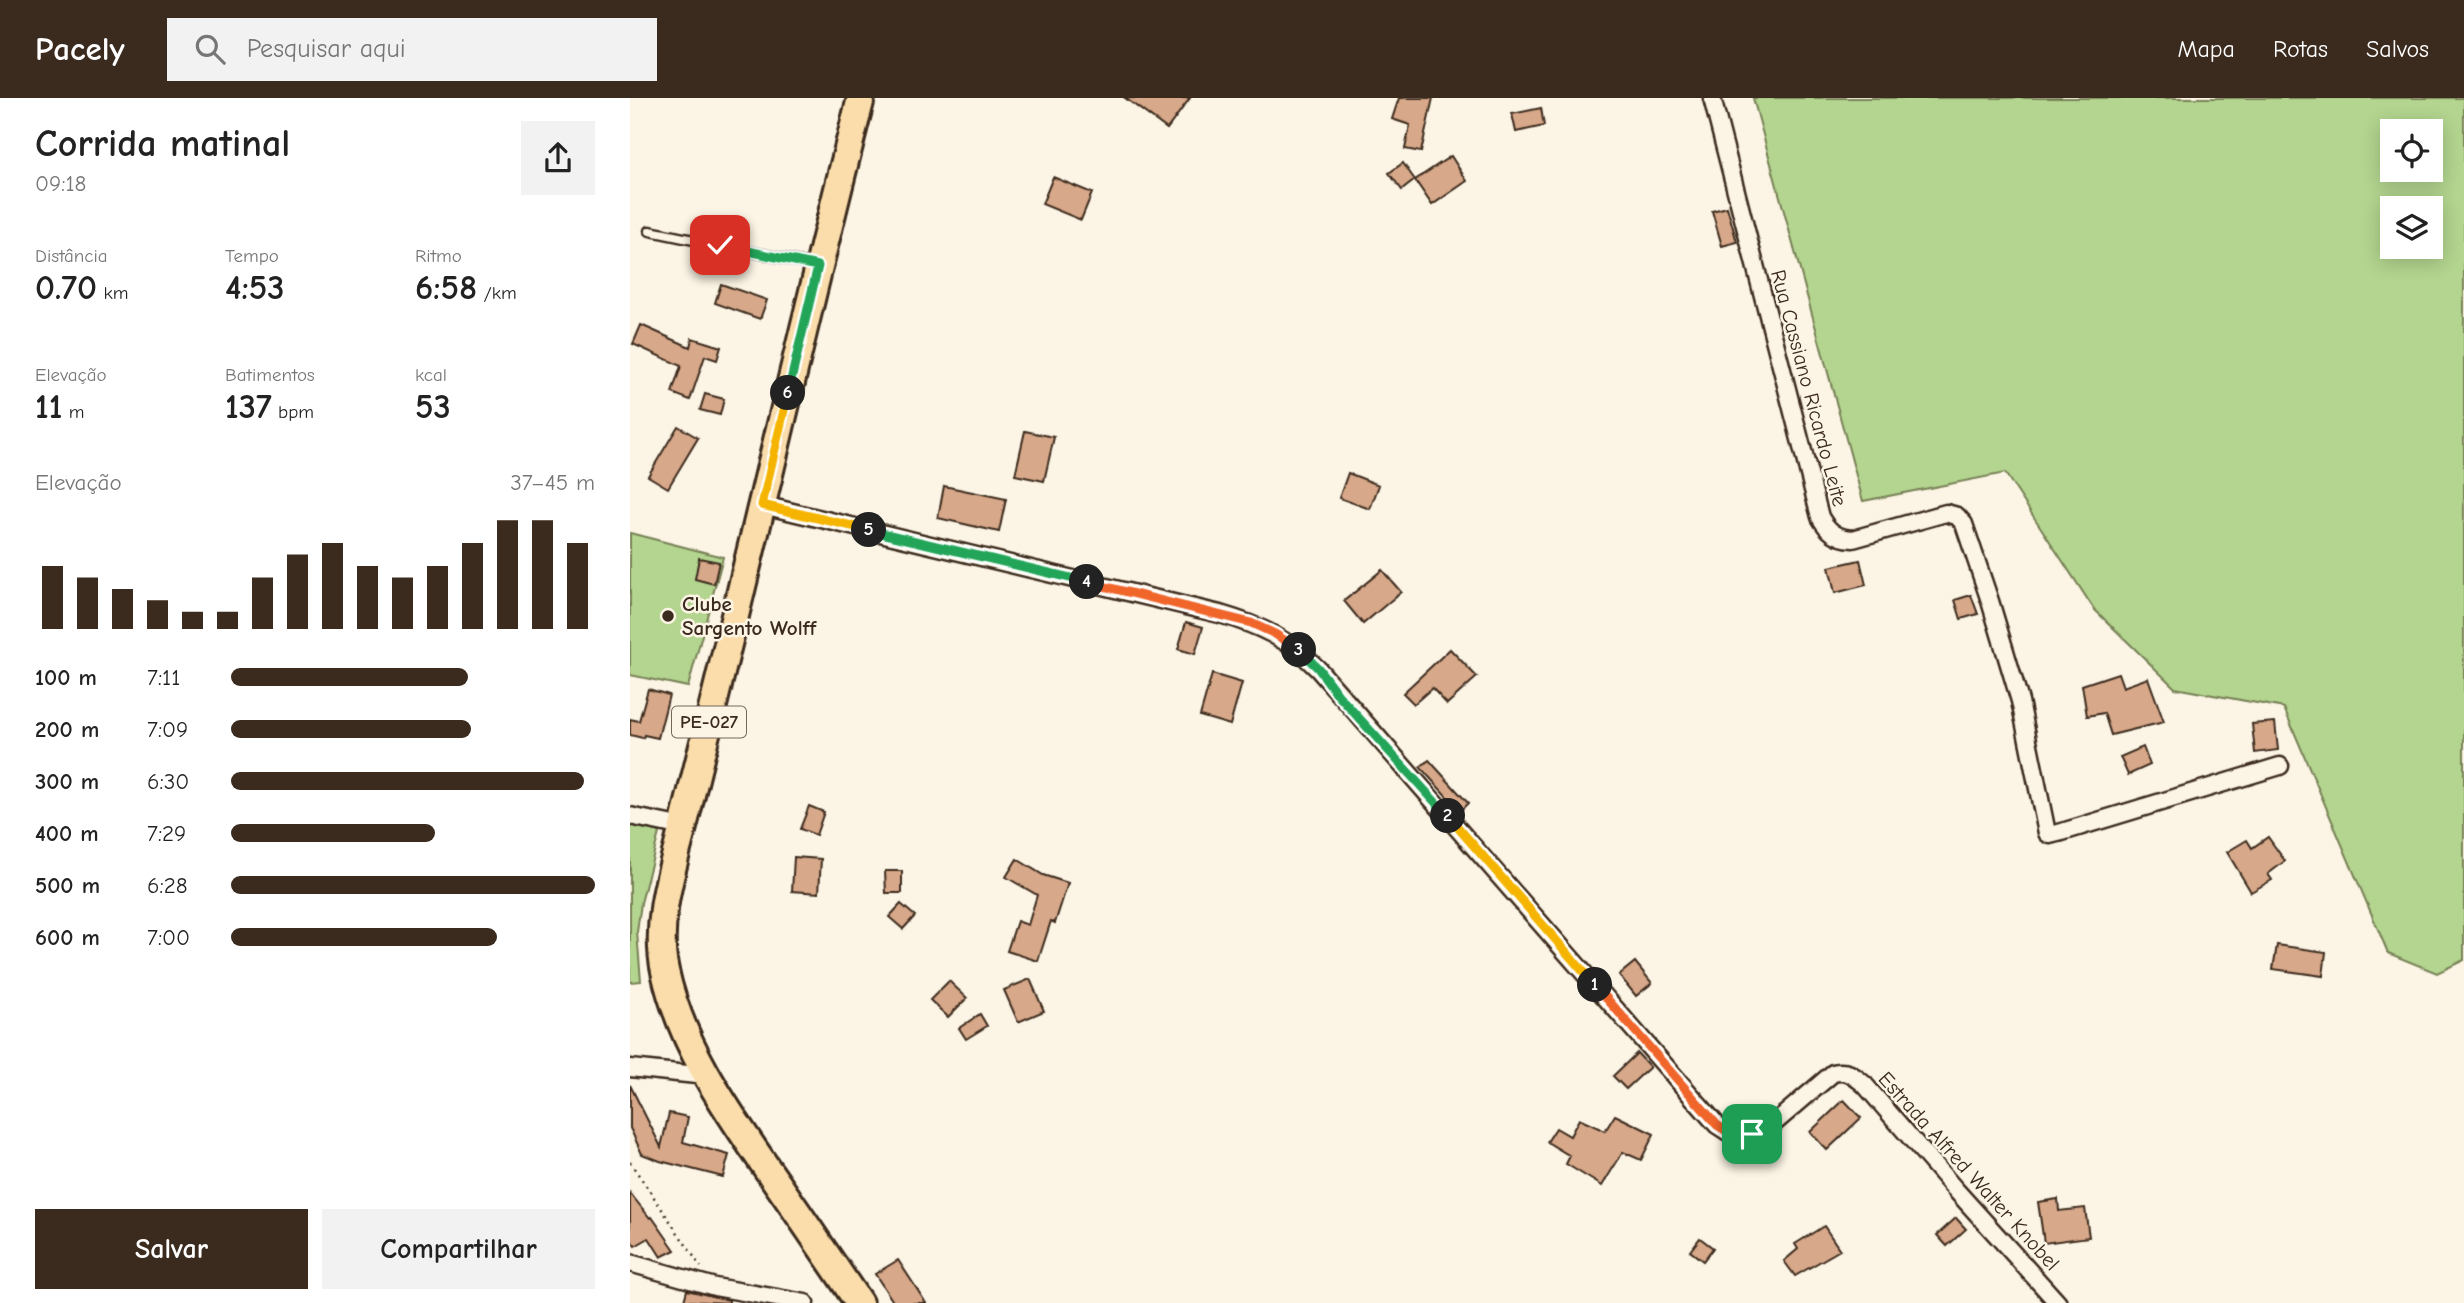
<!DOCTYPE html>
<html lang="pt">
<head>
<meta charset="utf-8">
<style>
	body { margin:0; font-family:"Comic Neue",sans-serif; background:#f2f2f2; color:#222; height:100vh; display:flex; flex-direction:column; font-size:26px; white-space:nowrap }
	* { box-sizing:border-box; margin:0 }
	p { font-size:23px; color:#767676 }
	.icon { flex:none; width:38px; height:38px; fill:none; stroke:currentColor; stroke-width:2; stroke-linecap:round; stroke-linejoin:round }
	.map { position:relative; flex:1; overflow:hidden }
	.sheet { display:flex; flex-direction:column; background:#fff; width:630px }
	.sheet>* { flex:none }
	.controls { position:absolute; left:1750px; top:21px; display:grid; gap:14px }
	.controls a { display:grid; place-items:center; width:63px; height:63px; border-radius:0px; background:#fff; box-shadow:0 4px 18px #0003; font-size:35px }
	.pin { position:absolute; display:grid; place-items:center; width:60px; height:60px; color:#fff; margin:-30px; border-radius:14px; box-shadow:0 4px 10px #0006 }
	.km { position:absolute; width:35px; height:35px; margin:-18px; border-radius:50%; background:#222; color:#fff; font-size:19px; line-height:35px; text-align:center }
	.round { display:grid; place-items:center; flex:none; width:74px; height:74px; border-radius:0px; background:#f2f2f2 }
	.overview { display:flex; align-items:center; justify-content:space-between; height:119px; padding:0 35px }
	h1 { font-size:38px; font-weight:700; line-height:52px }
	.figures { display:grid; grid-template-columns:repeat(3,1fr); gap:10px; height:119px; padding:7px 35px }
	.figures div { display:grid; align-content:center }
	.figures b { font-size:35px; font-weight:700 }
	.figures small { font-size:19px; font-weight:400 }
	.figures p { font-size:19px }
	.chart { height:196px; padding:14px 35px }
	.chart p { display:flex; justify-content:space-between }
	.chart svg { width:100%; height:126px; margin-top:7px; stroke:#3b2a1e; stroke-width:6 }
	.primary-button { display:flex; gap:14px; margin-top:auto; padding:14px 35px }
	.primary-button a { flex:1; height:80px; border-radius:0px; background:#3b2a1e; color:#fff; font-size:28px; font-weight:700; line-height:80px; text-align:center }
	.primary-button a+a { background:#f2f2f2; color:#222 }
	ul { padding:0 35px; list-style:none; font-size:23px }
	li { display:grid; grid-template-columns:112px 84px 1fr; align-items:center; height:52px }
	li i { height:18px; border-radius:9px; background:#3b2a1e }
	header { display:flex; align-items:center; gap:42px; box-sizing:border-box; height:98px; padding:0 35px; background:#3b2a1e; color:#fff }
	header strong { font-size:33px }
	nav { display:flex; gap:38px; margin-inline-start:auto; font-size:24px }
	.search { width:490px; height:63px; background:#f2f2f2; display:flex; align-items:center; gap:18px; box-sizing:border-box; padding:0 24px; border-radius:0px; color:#767676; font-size:26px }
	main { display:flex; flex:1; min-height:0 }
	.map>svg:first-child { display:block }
	.green { fill:#b3d58f; stroke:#778056; stroke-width:2; fill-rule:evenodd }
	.building { fill:#d7a889; stroke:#3b2a1e; stroke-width:2 }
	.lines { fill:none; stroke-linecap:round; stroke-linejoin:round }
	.lane-casing { stroke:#3b2a1e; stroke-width:13 }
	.street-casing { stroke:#3b2a1e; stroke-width:21 }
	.primary-casing { stroke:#3b2a1e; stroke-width:32 }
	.path { stroke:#3b2a1e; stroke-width:2.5; stroke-dasharray:2 5; stroke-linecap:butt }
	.lane { stroke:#fcf5e5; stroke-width:8 }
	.street { stroke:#fcf5e5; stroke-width:16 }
	.primary { stroke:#faddab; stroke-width:26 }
	.split-1-casing { stroke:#fff; stroke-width:14 }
	.split-2-casing { stroke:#fff; stroke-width:14 }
	.split-3-casing { stroke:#fff; stroke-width:14 }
	.split-4-casing { stroke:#fff; stroke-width:14 }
	.split-5-casing { stroke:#fff; stroke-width:14 }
	.split-6-casing { stroke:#fff; stroke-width:14 }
	.split-7-casing { stroke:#fff; stroke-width:14 }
	.split-1 { stroke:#f0652b; stroke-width:9 }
	.split-2 { stroke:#f5b400; stroke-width:9 }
	.split-3 { stroke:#22a559; stroke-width:9 }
	.split-4 { stroke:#f0652b; stroke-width:9 }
	.split-5 { stroke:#22a559; stroke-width:9 }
	.split-6 { stroke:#f5b400; stroke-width:9 }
	.split-7 { stroke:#22a559; stroke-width:9 }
	.poi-dot { fill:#3b2a1e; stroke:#fcf5e5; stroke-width:2.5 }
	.labels { text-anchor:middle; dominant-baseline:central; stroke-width:5; stroke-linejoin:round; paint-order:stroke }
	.shield { fill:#fcf5e5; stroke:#75675a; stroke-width:2 }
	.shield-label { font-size:19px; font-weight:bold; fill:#3b2a1e }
	.street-label { font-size:21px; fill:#3b2a1e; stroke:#fcf5e5 }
	.poi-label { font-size:21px; font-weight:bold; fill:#3b2a1e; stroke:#fcf5e5; text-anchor:start }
</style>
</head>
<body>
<header>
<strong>Pacely</strong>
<div class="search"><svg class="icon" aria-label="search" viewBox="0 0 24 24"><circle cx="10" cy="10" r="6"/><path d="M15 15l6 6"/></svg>Pesquisar aqui</div>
<nav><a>Mapa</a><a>Rotas</a><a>Salvos</a></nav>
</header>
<main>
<section class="sheet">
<div class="overview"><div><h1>Corrida matinal</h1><p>09:18</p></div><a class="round"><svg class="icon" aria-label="share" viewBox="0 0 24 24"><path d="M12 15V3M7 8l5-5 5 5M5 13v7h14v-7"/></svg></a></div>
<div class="figures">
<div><p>Distância</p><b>0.70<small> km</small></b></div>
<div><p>Tempo</p><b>4:53</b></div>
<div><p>Ritmo</p><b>6:58<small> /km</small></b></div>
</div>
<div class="figures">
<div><p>Elevação</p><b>11<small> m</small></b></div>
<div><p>Batimentos</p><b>137<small> bpm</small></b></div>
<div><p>kcal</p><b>53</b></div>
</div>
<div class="chart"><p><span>Elevação</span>37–45 m</p>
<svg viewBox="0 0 160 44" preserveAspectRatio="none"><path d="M5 44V22M15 44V26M25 44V30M35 44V34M45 44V38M55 44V38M65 44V26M75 44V18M85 44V14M95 44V22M105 44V26M115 44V22M125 44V14M135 44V6M145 44V6M155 44V14"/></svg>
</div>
<ul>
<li><b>100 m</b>7:11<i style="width:65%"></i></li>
<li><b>200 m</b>7:09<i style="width:66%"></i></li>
<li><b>300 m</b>6:30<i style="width:97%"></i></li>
<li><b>400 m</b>7:29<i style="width:56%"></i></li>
<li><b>500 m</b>6:28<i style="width:100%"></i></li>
<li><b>600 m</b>7:00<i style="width:73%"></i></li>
</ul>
<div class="primary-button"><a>Salvar</a><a>Compartilhar</a></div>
</section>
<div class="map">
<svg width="1834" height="1205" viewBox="0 0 1834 1205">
	<rect width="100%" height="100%" fill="#fcf5e5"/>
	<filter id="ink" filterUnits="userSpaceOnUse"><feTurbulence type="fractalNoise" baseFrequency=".0143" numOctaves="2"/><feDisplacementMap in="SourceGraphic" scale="14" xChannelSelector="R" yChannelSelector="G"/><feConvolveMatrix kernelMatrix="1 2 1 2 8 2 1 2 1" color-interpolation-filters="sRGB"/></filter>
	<g filter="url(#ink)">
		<g class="green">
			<path d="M 1123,0 L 1834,0 L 1834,862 L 1807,875 L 1758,855 L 1654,610 L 1545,590 L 1464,511 L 1375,375 L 1233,403 ZM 1762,33 L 1801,33 L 1801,72 L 1762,72 ZM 1762,110 L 1801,110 L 1801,149 L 1762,149 Z"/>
			<polygon points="0,435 93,459 58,589 0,577"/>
			<polygon points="0,724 30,731 11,805 7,834 11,883 0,884"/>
		</g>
		<g class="building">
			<polygon points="495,0 560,0 537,31"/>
			<polygon points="769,0 803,0 791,54 775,51 780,27 762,21"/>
			<polygon points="911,10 914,28 886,34 882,16"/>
			<polygon points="821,58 837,83 802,107 785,82"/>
			<polygon points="773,65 785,82 772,92 759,75"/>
			<polygon points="423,79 462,95 451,122 412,106"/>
			<polygon points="1097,109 1107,144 1092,148 1082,113"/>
			<polygon points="91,186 137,202 130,221 85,205"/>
			<polygon points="11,227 60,249 62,240 91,249 87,262 75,258 60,302 42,295 51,268 3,246"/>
			<polygon points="75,296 94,301 90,317 70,312"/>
			<polygon points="48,328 68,340 38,390 18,378"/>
			<polygon points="395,333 424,339 414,383 385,377"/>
			<polygon points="718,375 749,387 740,411 709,400"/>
			<polygon points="314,388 376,401 369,434 308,420"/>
			<polygon points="69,460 89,464 84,486 65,481"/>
			<polygon points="1230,462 1236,487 1205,495 1199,469"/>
			<polygon points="752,472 771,494 733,526 714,503"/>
			<polygon points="1341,497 1348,516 1331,521 1325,502"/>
			<polygon points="556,524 573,529 565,556 548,551"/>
			<polygon points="820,551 847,579 817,606 802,590 784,606 773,595"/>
			<polygon points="1488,575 1493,589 1518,580 1534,624 1481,637 1474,615 1457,618 1452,587"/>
			<polygon points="582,576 612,585 600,627 570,618"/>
			<polygon points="18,591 39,597 28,640 14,637 13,640 0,637 0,621 9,623"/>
			<polygon points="1645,624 1648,652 1625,655 1622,626"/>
			<polygon points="1513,649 1520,667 1498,677 1490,659"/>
			<polygon points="799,662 838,705 830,713 790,669"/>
			<polygon points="179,708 194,714 186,737 170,731"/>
			<polygon points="1638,739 1655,763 1638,776 1642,782 1621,794 1597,754 1617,742 1622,750"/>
			<polygon points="164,759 191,761 189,795 162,793"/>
			<polygon points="387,761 413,777 438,785 425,825 421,823 408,863 377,853 387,823 398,827 407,797 376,779"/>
			<polygon points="255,773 272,773 272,795 256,795"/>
			<polygon points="271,806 285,818 273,831 259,819"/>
			<polygon points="1647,847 1696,854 1693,878 1643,871"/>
			<polygon points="1005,864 1022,885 1006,898 989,877"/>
			<polygon points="400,881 414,913 388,924 374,892"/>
			<polygon points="319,883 337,900 318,919 300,902"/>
			<polygon points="350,916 357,928 336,941 329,930"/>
			<polygon points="1007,955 1020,969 996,991 983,978"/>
			<polygon points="0,987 31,1049 39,1015 58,1019 53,1044 99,1057 93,1079 30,1063 12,1056 0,1030"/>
			<polygon points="1214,1002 1231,1020 1197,1052 1180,1034"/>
			<polygon points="985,1017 1024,1036 1011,1062 993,1054 972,1088 936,1066 940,1058 917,1044 926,1030 940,1038 949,1021 975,1033"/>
			<polygon points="0,1095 20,1120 22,1119 45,1152 31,1159 19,1140 5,1148 0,1141"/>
			<polygon points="1428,1101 1429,1113 1455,1110 1459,1139 1414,1145 1408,1104"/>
			<polygon points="1326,1120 1336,1131 1317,1148 1307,1137"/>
			<polygon points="1194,1128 1210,1152 1165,1178 1154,1163 1168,1151 1165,1146"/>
			<polygon points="1070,1140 1083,1150 1073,1163 1060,1153"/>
			<polygon points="268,1162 296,1205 264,1205 245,1176"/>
			<polygon points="57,1192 99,1202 99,1205 54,1203"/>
		</g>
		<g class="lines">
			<defs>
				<polyline id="lane" points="20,133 185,167"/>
				<g id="street">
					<path d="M 1082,0 L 1190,419 C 1198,433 1206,440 1223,441 L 1316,415 L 1327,418 L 1334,426 L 1360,503 L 1390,603 L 1417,735 L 1420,737 L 1432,734 L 1650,668"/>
					<path d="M 133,407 L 590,516 C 631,528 657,540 688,571 L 1087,1027 L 1104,1038 L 1122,1036 L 1142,1027 L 1203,975 C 1218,971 1224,978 1235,987 L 1324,1090 L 1428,1205"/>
					<polyline points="0,718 53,729"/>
					<polyline points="0,970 76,978"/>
					<polyline points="0,1165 85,1189 175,1205"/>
				</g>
				<path id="primary" d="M 229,1205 C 199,1161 169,1116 138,1072 C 96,1011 51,947 35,873 C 24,823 43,769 55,721 C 66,675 78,629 89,583 C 137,389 181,194 231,0"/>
			</defs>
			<use href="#lane" class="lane-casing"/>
			<use href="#street" class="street-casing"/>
			<use href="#primary" class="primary-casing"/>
			<polyline class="path" points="0,1064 71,1169"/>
			<use href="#lane" class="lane"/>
			<use href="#street" class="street"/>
			<use href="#primary" class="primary"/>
		</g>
	</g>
	<g class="lines" filter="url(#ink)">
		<defs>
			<polyline id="split-1" points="965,887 1087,1027 1104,1038 1122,1036"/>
			<polyline id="split-2" points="818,718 965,887"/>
			<polyline id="split-3" points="669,552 688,570 708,597 818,718"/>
			<polyline id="split-4" points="457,484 621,525 645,536 669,552"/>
			<polyline id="split-5" points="239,432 457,484"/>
			<polyline id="split-6" points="158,295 132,407 239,432"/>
			<polyline id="split-7" points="90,147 188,168 158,295"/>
		</defs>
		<use href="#split-1" class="split-1-casing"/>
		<use href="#split-2" class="split-2-casing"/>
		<use href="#split-3" class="split-3-casing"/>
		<use href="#split-4" class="split-4-casing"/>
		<use href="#split-5" class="split-5-casing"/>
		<use href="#split-6" class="split-6-casing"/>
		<use href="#split-7" class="split-7-casing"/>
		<use href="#split-1" class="split-1"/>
		<use href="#split-2" class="split-2"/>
		<use href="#split-3" class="split-3"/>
		<use href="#split-4" class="split-4"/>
		<use href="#split-5" class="split-5"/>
		<use href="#split-6" class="split-6"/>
		<use href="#split-7" class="split-7"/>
	</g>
	<circle class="poi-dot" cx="38" cy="518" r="7"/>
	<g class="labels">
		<rect class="shield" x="42" y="608.5" width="74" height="31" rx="5"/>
		<g class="shield-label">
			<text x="79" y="624">PE-027</text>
		</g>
		<g class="street-label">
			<text transform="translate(1179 290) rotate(75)">Rua Cassiano Ricardo Leite</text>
			<text transform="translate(1339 1073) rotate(48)">Estrada Alfred Walter Knobel</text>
		</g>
		<g class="poi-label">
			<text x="52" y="506">Clube<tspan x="52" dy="24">Sargento Wolff</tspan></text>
		</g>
	</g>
</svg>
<div class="controls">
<a><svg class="icon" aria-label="locate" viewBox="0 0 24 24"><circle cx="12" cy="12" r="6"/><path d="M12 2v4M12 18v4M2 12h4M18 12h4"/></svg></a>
<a><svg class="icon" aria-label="layers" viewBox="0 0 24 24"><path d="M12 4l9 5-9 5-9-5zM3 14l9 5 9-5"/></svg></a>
</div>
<div class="pin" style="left:1122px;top:1036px;background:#1e9e55"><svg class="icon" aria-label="arrive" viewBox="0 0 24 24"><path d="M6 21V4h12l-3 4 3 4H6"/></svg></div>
<div class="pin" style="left:90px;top:147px;background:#d93025"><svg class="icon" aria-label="check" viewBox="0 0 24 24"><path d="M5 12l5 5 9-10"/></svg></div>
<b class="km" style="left:965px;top:887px">1</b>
<b class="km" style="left:818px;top:718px">2</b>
<b class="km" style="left:669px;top:552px">3</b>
<b class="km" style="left:457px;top:484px">4</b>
<b class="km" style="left:239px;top:432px">5</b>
<b class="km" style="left:158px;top:295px">6</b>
</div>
</main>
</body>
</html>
